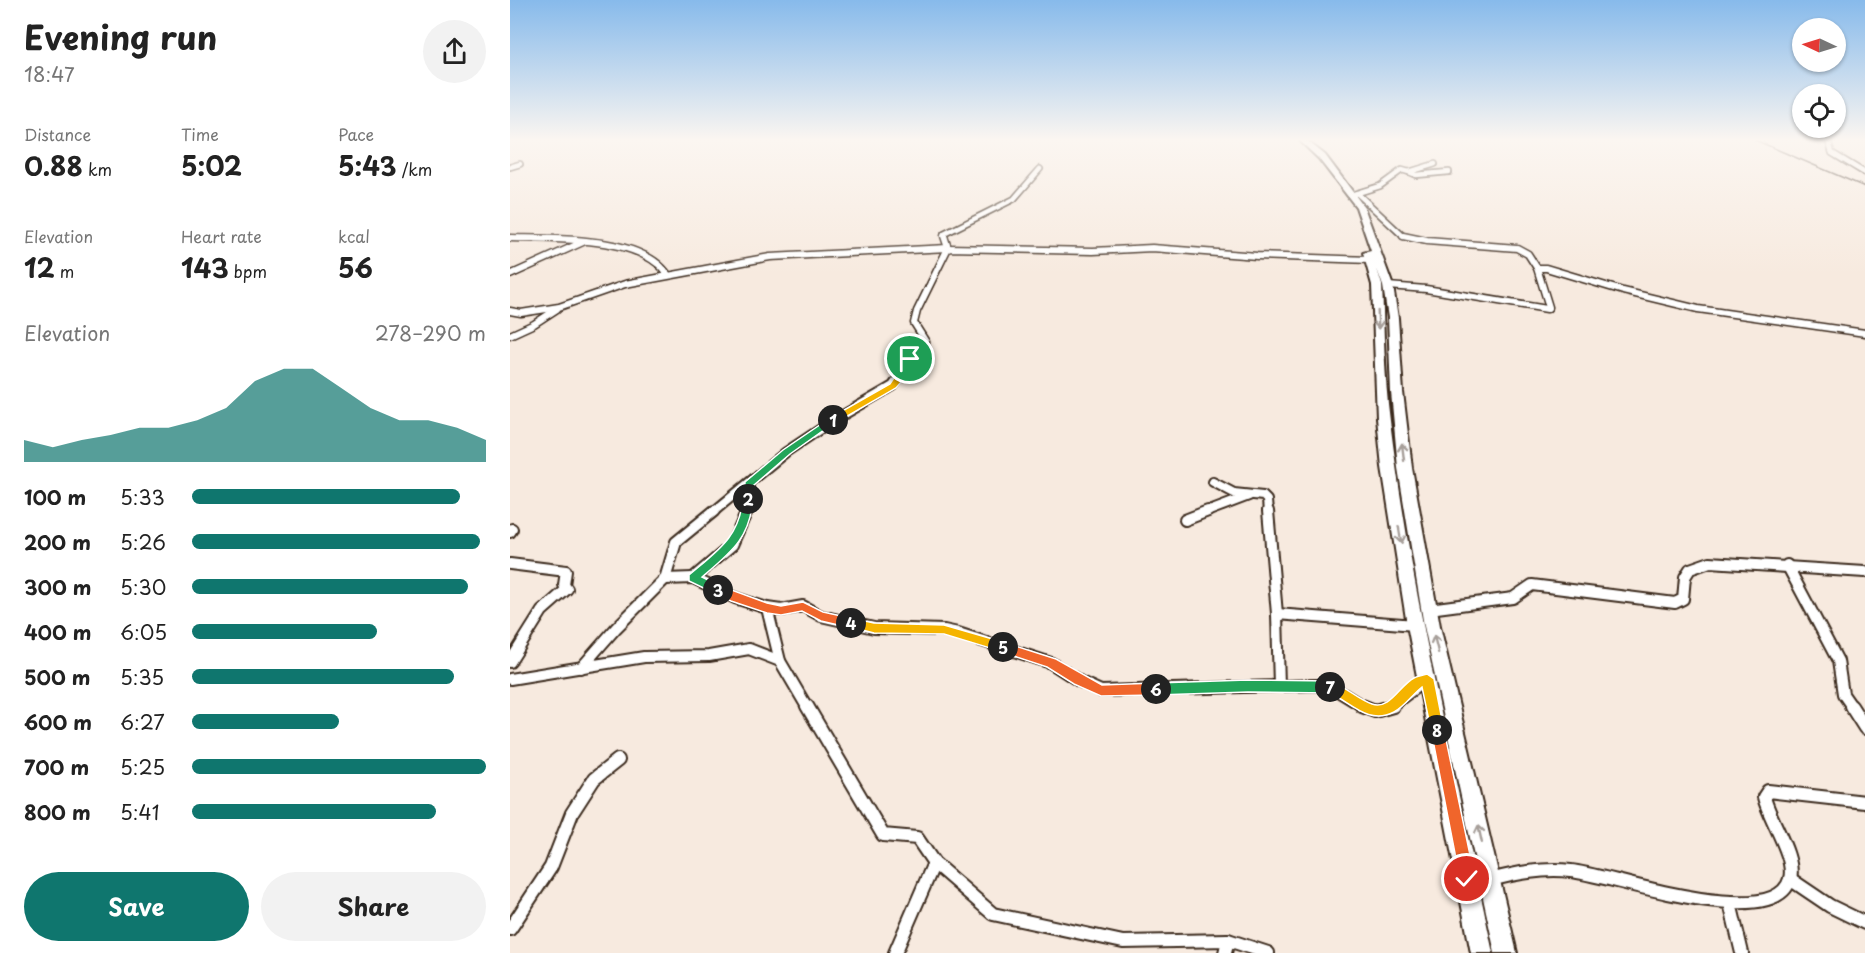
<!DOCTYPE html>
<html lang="en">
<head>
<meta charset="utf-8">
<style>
	body { margin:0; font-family:"Playpen Sans",sans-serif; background:#f2f2f2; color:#222; height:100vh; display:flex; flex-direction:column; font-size:22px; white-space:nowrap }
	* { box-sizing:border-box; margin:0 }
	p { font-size:20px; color:#767676 }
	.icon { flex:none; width:33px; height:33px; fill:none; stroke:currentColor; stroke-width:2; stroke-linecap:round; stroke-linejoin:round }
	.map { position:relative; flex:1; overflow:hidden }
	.side { display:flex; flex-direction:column; background:#fff; width:510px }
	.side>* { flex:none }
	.needle { width:39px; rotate:274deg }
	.fabs { position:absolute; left:1282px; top:18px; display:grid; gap:12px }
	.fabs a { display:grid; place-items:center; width:54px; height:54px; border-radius:50%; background:#fff; box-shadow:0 2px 4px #0004; font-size:30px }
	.pin { position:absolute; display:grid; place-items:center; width:51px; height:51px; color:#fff; margin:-26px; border:3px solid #fff; border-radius:50%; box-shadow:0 2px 6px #0007 }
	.km { position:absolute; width:30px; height:30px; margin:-15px; border-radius:50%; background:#222; color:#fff; font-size:16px; line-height:30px; text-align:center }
	.round { display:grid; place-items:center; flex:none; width:63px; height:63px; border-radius:32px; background:#f2f2f2 }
	.head { display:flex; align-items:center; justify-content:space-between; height:102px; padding:0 24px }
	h1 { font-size:33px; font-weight:700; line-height:45px }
	.metrics { display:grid; grid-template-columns:repeat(3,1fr); gap:9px; height:102px; padding:6px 24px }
	.metrics div { display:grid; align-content:center }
	.metrics b { font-size:26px; font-weight:700 }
	.metrics small { font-size:16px; font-weight:400 }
	.metrics p { font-size:16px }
	.chart { height:168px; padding:12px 24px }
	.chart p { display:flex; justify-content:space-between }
	.chart svg { width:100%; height:108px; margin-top:6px; fill:#0f766e; opacity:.7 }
	.button { display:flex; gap:12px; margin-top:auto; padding:12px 24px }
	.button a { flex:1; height:69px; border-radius:36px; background:#0f766e; color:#fff; font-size:24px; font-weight:700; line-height:69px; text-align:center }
	.button a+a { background:#f2f2f2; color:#222 }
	ul { padding:0 24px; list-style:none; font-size:20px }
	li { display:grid; grid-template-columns:96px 72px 1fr; align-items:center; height:45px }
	li i { height:15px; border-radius:8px; background:#0f766e }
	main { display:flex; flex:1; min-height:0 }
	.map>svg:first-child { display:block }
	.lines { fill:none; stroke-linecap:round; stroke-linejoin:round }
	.street-far4-casing { stroke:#3b2a1e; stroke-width:8 }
	.street-far3-casing { stroke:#3b2a1e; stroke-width:9 }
	.street-far2-casing { stroke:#3b2a1e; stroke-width:12 }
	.street-far1-casing { stroke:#3b2a1e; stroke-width:14 }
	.street-casing { stroke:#3b2a1e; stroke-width:16 }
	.primary-casing { stroke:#3b2a1e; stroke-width:4 }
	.street-far4 { stroke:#fff; stroke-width:4.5 }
	.street-far3 { stroke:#fff; stroke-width:6 }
	.street-far2 { stroke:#fff; stroke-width:8 }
	.street-far1 { stroke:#fff; stroke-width:10 }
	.street { stroke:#fff; stroke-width:12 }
	.primary { fill:#fff; fill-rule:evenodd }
	.rail { stroke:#3b2a1e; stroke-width:1.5 }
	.oneway { stroke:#a79f9a }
	.split-1 { fill:#f5b400; stroke:#fff; stroke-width:1.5 }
	.split-2 { fill:#22a559; stroke:#fff; stroke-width:1.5 }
	.split-3 { fill:#22a559; stroke:#fff; stroke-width:1.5 }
	.split-4 { fill:#f0652b; stroke:#fff; stroke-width:1.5 }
	.split-5 { fill:#f5b400; stroke:#fff; stroke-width:1.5 }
	.split-6 { fill:#f0652b; stroke:#fff; stroke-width:1.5 }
	.split-7 { fill:#22a559; stroke:#fff; stroke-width:1.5 }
	.split-8 { fill:#f5b400; stroke:#fff; stroke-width:1.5 }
	.split-9 { fill:#f0652b; stroke:#fff; stroke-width:1.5 }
</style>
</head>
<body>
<main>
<section class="side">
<div class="head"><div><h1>Evening run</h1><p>18:47</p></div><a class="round"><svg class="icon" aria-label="share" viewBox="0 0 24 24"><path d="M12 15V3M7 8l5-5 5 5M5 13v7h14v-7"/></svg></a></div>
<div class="metrics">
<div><p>Distance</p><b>0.88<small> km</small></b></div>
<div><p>Time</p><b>5:02</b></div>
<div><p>Pace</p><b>5:43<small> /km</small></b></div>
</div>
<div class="metrics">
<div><p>Elevation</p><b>12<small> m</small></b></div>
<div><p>Heart rate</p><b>143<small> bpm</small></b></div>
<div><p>kcal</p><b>56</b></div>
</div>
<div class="chart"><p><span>Elevation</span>278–290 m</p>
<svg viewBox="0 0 160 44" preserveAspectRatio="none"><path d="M0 44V35L10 38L20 35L30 33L40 30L50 30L60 27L70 22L80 11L90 6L100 6L110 14L120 22L130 27L140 27L150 30L160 35V44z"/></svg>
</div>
<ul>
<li><b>100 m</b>5:33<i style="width:91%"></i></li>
<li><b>200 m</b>5:26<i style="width:98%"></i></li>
<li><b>300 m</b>5:30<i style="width:94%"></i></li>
<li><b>400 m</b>6:05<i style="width:63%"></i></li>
<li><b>500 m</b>5:35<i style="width:89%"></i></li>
<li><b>600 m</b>6:27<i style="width:50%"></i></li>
<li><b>700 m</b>5:25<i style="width:100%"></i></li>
<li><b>800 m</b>5:41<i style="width:83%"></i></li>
</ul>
<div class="button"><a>Save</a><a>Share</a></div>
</section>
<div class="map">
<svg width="1355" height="953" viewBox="0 0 1355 953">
	<rect width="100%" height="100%" fill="#f7eadf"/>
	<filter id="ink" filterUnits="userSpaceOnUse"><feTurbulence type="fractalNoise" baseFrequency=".0167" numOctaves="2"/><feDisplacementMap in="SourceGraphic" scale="12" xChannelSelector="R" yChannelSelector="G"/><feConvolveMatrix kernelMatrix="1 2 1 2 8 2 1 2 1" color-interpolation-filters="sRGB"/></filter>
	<g filter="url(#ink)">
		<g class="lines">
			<defs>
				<g id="street-far4">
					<polyline points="1318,140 1322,153 1355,173"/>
					<polyline points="0,167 10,164"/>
					<polyline points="899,172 906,175 939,172"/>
					<polyline points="844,194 870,186 892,170 899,172 925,164"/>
					<polyline points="848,194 893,236 898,237"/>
					<polyline points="435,237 434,234 504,199 530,169"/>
				</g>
				<g id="street-far3">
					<polyline points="893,236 917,241 1007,248 1018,254 1027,268"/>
					<path d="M 0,238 C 43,239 132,235 158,275"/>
					<polyline points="0,275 73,242"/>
					<polyline points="878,286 916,289 1037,309 1039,307 1027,268 1036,268 1113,291 1188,309 1355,333"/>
					<polyline points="0,311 11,313 49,307 115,284 260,257 438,248 583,251 642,248 747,256 860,260"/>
					<polyline points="0,335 24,324 47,309"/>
					<polyline points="401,359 416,342 404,323 407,311 438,248 434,236"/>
				</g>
				<g id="street-far2">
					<polyline points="703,482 724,493 753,496 757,500 758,513"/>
					<polyline points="202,513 276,452 321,422 383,386 403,357"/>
					<polyline points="236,513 239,485"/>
					<polyline points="694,513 739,496"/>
				</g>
				<g id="street-far1">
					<polyline points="675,520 698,511"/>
					<polyline points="0,532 2,529"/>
					<polyline points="0,564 56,571 54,585 57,589 32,611 0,662"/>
					<polyline points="1277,565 1328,661 1333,694 1342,707"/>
					<polyline points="183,578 222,545 237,511"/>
					<polyline points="155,579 183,578 225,598 257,608 271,610 293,606 311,616 364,628 434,630 448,633 541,663 569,681 591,691 769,686 767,614 758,511"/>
					<polyline points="257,608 270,661 297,707"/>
					<polyline points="919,609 1003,598 1022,585 1165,603 1173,599 1175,577 1180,569 1200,562 1355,572"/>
					<polyline points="767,614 905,625"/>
					<polyline points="71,668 106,628 155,579 166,542 204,511"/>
					<polyline points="0,679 134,657 199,656 239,649 270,661"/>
					<polyline points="769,686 808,685 823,688 854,707"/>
					<polyline points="880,707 917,679"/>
				</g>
				<g id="street">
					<polyline points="297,706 373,835 407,838 424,863 483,914 613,942 718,940 758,953"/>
					<polyline points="852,706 865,711 883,706"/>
					<polyline points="1341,706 1355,728"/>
					<polyline points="1280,879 1320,906 1355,923"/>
					<path d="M 980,880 C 1007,873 1033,868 1061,871 C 1100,875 1265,934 1280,879 C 1286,857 1259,819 1254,797 L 1258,791 L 1355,802"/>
					<polyline points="1220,903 1232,953"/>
					<polyline points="0,929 41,867 62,813 84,779 108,760"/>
					<polyline points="385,953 424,863"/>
					<polyline points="715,953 718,940"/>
				</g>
				<path id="primary" d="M 789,140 L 796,140 L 815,155 L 854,207 L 883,286 L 888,318 L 893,392 L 902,468 L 930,626 L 1007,953 L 985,953 L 914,626 L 888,468 L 881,392 L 878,318 L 873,286 L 867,269 L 872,285 C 874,330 874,376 880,421 C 902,600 946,777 983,953 L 961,953 L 897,625 L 872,467 L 867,418 L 862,285 L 853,253 L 861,251 L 846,207 L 809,159 Z"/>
			</defs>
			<use href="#street-far4" class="street-far4-casing"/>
			<use href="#street-far3" class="street-far3-casing"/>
			<use href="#street-far2" class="street-far2-casing"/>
			<use href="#street-far1" class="street-far1-casing"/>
			<use href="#street" class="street-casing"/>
			<use href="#primary" class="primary-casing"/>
			<use href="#street-far4" class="street-far4"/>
			<use href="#street-far3" class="street-far3"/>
			<use href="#street-far2" class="street-far2"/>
			<use href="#street-far1" class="street-far1"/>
			<use href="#street" class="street"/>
			<use href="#primary" class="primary"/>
			<polyline class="rail" points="1245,140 1355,187"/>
		</g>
		<defs><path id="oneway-shaft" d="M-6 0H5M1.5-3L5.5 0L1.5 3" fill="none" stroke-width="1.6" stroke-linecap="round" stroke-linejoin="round" transform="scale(1.5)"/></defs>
		<g class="oneway">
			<use href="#oneway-shaft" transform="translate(868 320) rotate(88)"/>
			<use href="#oneway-shaft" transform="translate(893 452) rotate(-97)"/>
			<use href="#oneway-shaft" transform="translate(890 535) rotate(81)"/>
			<use href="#oneway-shaft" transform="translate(926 644) rotate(-104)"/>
			<use href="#oneway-shaft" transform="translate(970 834) rotate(-102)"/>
		</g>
	</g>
	<linearGradient id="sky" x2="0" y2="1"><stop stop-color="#87baeb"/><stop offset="0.51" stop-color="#fbf6f1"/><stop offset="1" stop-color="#fbf6f1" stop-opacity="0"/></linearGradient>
	<rect width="1355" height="274" fill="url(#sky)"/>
	<polygon class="split-1" points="398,357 405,359 397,375 386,388 327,422 320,422 320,418 380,384"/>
	<polygon class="split-2" points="320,418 328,420 280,454 243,486 241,501 234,501 235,482 273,450"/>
	<path class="split-3" d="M 238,495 L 243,499 C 240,539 220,553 192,577 L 212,587 L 212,593 L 204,593 L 179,581 L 179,575 C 207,551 229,538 233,499 Z"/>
	<polygon class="split-4" points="208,585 257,603 271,606 293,602 313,612 345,619 347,623 341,628 311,621 292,611 271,615 257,613 221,601 204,593 202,590"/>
	<polygon class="split-5" points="341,618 364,623 434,625 493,642 499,647 493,652 434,634 364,633 337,626 335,623"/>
	<polygon class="split-6" points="493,642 546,659 592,685 646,683 652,689 646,695 591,696 564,684 537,667 489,651 489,644"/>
	<polygon class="split-7" points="738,680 820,681 826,687 820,693 738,692 646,695 640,689 646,683"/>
	<path class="split-8" d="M 917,674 L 924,679 L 934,730 L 932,734 L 927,736 L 923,734 L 921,730 L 912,687 C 903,694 895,706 884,712 C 857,726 839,700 816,691 L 814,687 L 820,681 C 836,687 848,699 862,704 C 880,710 889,686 904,678 C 908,676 913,675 917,674 Z"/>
	<polygon class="split-9" points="927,723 932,725 934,730 965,879 963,884 957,886 952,884 950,879 921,730 923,725"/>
</svg>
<div class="fabs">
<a><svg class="needle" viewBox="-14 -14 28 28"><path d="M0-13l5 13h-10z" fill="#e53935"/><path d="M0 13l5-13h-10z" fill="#767676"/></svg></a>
<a><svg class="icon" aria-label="locate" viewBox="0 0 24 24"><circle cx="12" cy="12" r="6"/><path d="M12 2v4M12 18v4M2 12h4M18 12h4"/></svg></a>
</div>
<div class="pin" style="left:400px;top:359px;background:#1e9e55"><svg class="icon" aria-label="arrive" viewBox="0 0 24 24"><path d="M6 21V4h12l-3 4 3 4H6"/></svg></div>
<div class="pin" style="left:957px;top:879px;background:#d93025"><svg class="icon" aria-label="check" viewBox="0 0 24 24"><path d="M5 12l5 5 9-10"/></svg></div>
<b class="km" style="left:323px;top:420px">1</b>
<b class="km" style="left:238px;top:499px">2</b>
<b class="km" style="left:208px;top:590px">3</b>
<b class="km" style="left:341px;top:623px">4</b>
<b class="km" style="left:493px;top:647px">5</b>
<b class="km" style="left:646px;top:689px">6</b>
<b class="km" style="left:820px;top:687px">7</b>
<b class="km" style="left:927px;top:730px">8</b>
</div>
</main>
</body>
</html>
